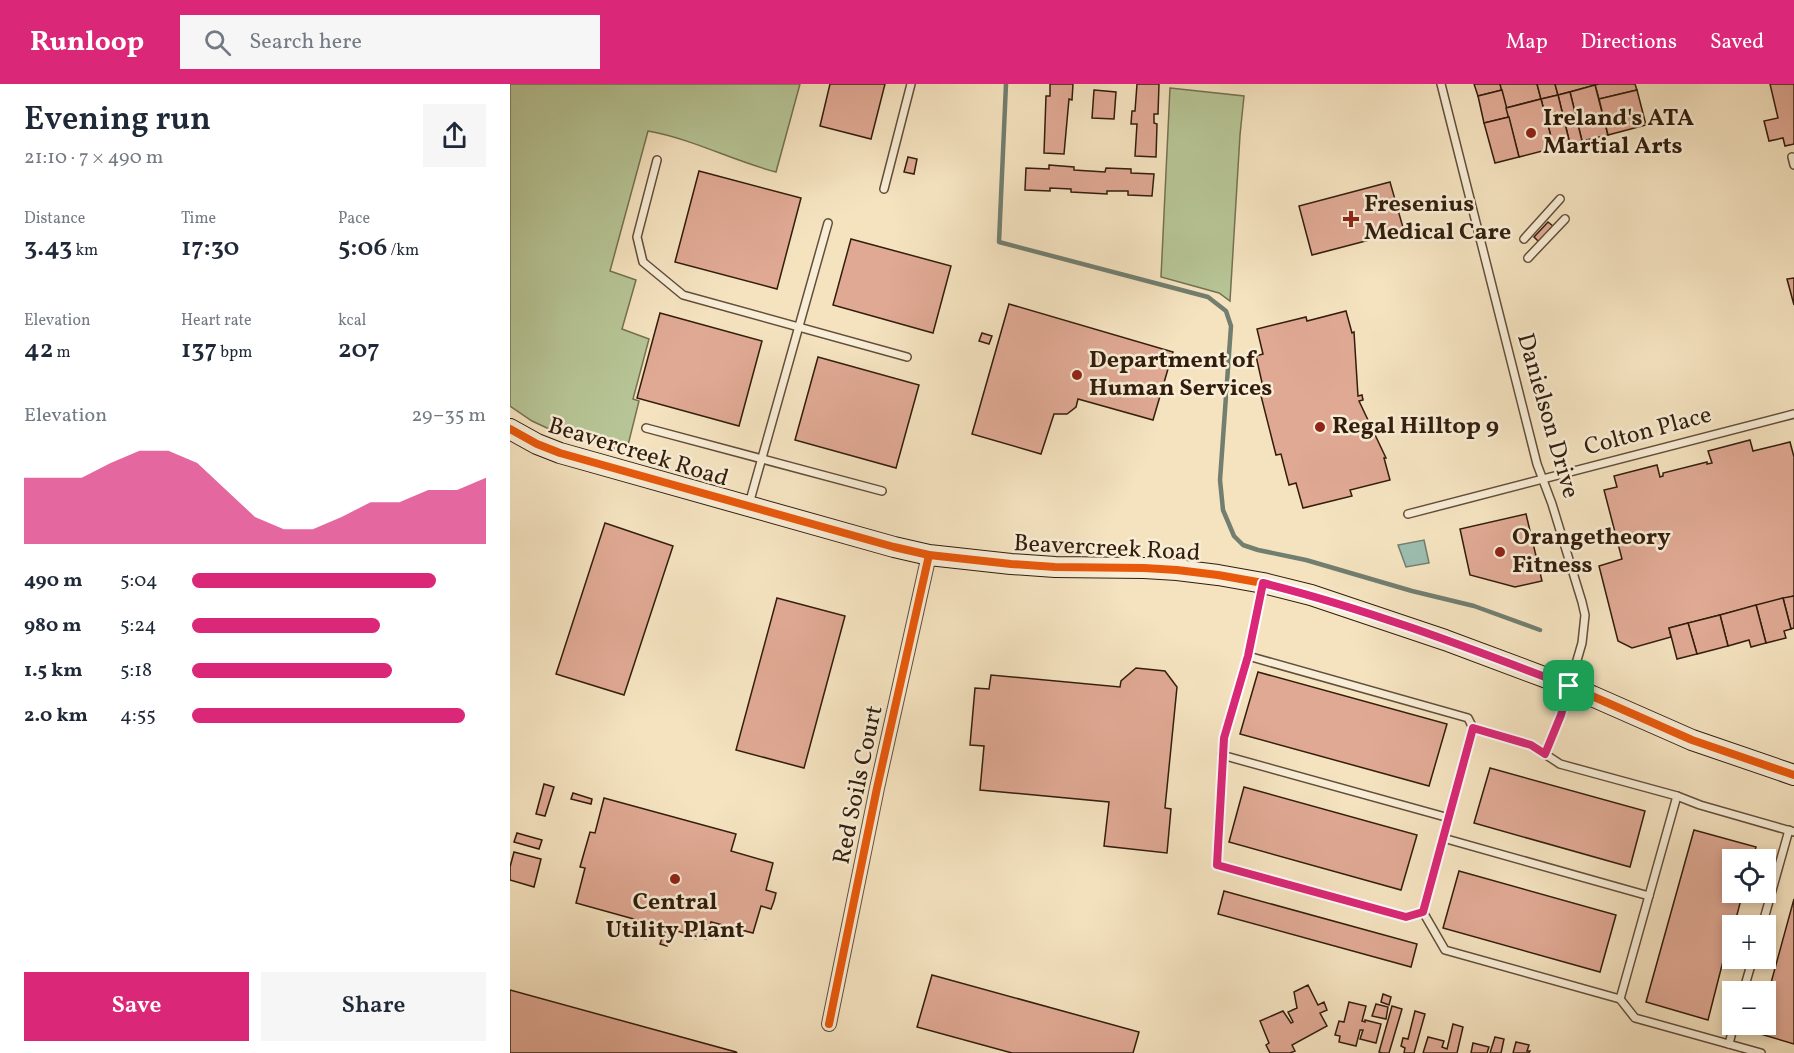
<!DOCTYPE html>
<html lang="en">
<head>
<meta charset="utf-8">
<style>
	body { margin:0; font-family:Vollkorn,serif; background:#f6f6f7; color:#1f2937; height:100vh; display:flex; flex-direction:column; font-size:22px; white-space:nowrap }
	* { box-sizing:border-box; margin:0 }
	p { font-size:20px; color:#747a83 }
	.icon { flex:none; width:33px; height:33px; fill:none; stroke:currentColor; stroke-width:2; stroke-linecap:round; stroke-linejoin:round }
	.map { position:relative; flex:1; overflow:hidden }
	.details { display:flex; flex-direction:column; background:#fff; width:510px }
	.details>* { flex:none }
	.tools { position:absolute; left:1212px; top:765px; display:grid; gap:12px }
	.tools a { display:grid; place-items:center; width:54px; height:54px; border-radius:0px; background:#fff; box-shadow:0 3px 9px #0003; font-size:30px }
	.pin { position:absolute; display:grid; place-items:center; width:51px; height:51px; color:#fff; margin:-26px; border-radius:12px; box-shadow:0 3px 9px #0006 }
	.round { display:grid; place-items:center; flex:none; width:63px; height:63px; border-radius:0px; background:#f6f6f7 }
	.summary { display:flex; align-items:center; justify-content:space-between; height:102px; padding:0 24px }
	h1 { font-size:33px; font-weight:600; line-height:45px }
	.figures { display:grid; grid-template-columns:repeat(3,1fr); gap:9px; height:102px; padding:6px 24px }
	.figures div { display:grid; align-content:center }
	.figures b { font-size:26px; font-weight:600 }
	.figures small { font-size:16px; font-weight:400 }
	.figures p { font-size:16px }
	.chart { height:168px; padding:12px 24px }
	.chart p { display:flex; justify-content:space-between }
	.chart svg { width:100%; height:108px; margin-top:6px; fill:#db2777; opacity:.7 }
	.button { display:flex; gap:12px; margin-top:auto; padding:12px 24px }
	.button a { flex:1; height:69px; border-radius:0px; background:#db2777; color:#fff; font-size:24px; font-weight:600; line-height:69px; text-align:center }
	.button a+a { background:#f6f6f7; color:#1f2937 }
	ul { padding:0 24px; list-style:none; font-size:20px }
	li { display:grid; grid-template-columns:96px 72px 1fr; align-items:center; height:45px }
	li i { height:15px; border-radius:8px; background:#db2777 }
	header { display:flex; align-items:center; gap:36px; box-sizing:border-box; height:84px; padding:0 30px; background:#db2777; color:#fff }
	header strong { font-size:28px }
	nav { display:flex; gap:33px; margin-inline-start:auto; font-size:21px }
	.search { width:420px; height:54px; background:#f6f6f7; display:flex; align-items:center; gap:15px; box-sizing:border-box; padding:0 21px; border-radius:0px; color:#747a83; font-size:22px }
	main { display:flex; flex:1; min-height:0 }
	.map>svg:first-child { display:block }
	.green { fill:#b7c596; stroke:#747152; stroke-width:1.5 }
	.water { fill:#9cbeb0; stroke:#727e6f; stroke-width:1.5 }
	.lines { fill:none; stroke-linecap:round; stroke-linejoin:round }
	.stream { stroke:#727e6f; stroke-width:4.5 }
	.building { fill:#e0a994; stroke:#321d0d; stroke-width:1.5 }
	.lane-casing { stroke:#634e3a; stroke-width:10 }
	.street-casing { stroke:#634e3a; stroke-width:16 }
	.secondary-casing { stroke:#321d0d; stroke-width:22 }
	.lane { stroke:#f8edd6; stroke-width:7 }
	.street { stroke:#f8edd6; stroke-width:14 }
	.secondary { stroke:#f8edd6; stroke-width:20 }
	.cycleway-casing { stroke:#f8edd6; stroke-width:11 }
	.cycleway { stroke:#e8590c; stroke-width:8 }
	.route-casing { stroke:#fff; stroke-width:12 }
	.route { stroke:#db2777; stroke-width:8 }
	.poi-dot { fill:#8f2418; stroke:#f8edd6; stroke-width:2 }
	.labels { text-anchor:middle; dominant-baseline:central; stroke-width:5; stroke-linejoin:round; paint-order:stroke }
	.poi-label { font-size:24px; font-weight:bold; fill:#321d0d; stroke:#f8edd6; text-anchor:start }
	.street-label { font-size:24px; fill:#321d0d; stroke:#f8edd6 }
</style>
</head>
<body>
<header>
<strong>Runloop</strong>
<div class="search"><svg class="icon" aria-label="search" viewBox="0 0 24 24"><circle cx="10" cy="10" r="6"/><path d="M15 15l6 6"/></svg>Search here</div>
<nav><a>Map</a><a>Directions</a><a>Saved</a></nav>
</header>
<main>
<section class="details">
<div class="summary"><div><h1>Evening run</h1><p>21:10 · 7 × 490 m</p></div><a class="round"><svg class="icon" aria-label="share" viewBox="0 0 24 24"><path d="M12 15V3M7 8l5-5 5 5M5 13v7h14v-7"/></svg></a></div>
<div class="figures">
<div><p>Distance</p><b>3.43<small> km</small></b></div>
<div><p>Time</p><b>17:30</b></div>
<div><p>Pace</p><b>5:06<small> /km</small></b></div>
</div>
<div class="figures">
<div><p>Elevation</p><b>42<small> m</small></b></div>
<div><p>Heart rate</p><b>137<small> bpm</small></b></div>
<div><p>kcal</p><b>207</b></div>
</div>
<div class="chart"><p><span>Elevation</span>29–35 m</p>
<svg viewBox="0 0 160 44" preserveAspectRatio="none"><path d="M0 44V17L10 17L20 17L30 11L40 6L50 6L60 11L70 22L80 33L90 38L100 38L110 33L120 27L130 27L140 22L150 22L160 17V44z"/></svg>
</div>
<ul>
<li><b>490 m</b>5:04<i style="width:83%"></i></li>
<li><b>980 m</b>5:24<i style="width:64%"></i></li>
<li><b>1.5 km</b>5:18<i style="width:68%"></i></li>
<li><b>2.0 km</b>4:55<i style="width:93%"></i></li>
</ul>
<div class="button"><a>Save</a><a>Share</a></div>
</section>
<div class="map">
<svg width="1284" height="969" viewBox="0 0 1284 969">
	<rect width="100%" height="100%" fill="#f5e3c0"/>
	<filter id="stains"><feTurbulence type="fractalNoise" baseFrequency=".00333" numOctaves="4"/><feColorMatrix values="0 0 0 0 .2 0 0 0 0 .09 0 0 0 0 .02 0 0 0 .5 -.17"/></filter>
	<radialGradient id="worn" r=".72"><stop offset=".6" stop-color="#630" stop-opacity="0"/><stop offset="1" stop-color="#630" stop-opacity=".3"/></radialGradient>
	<g class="green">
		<path d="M 0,0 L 290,0 L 266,88 C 223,77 183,55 138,47 L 100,187 L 126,196 L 112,245 L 139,255 L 123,315 L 129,317 L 118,361 L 107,358 L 105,365 L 37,344 L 22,337 L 0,322 Z"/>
		<polygon points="660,4 734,12 730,51 720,217 709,209 651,193"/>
	</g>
	<polygon class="water" points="914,456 919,479 896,483 888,461"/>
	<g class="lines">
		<polyline class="stream" points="496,0 489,158 698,213 716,227 721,242 710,396 713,426 724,452 733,461 748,466 796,476 902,507 964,522 1030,546"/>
	</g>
	<g class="building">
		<polygon points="320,0 375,0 361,55 310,42"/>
		<polygon points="540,0 563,0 562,16 559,15 554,70 534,69 536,12 540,12"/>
		<polygon points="627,0 649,0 648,30 644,30 644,39 647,40 646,73 625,72 627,40 621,40 622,27 625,27"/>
		<polygon points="964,0 990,0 992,6 968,12"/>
		<polygon points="990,0 1027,0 1031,15 996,24"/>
		<polygon points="1027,0 1045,0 1048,11 1031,15"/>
		<polygon points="1045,0 1089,0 1048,11"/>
		<polygon points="1089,0 1125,0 1127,6 1089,15 1085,1"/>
		<polygon points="1260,0 1284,0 1284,60 1275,62 1273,54 1259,57 1254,37 1268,34"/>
		<polygon points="1085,1 1098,51 1072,57 1060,8"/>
		<polygon points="584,6 606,8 604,35 582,34"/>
		<polygon points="992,6 999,33 974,39 968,12"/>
		<polygon points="1127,6 1136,41 1098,51 1089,15"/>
		<polygon points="1060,8 1072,57 1060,60 1048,11"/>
		<polygon points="1048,11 1060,60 1044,64 1031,15"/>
		<polygon points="1031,15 1044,64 1009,73 996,24"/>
		<polygon points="999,33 1009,73 985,79 974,39"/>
		<polygon points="398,73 407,75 404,90 394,88"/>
		<polygon points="539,81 564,83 564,86 595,88 596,84 621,85 621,89 644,90 642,112 618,111 618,107 597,107 597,110 561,108 561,105 540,104 540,107 515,106 516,84 539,85"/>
		<polygon points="189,87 291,114 267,205 165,178"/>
		<polygon points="880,98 894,147 802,171 789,122"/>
		<polygon points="1038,138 1043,142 1029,158 1024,153"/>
		<polygon points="341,155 441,182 423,249 323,221"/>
		<polygon points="1284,194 1284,221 1277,195"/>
		<polygon points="499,220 663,268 643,336 568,315 566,323 557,330 544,330 531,370 462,350"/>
		<polygon points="836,227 842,249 844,248 848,312 852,311 853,316 849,317 876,374 874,374 880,396 840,406 842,412 793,424 786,399 779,401 771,370 766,371 749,304 753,303 746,272 753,270 747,245 796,233 797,237"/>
		<polygon points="150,229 252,257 229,342 127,314"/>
		<polygon points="472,249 482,252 479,260 469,257"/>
		<polygon points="308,273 409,301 386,384 285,356"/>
		<polygon points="1240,356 1243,367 1280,358 1284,373 1284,512 1159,544 1161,553 1122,564 1108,557 1089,482 1112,475 1094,406 1107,403 1104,392 1147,381 1150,393 1153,392 1153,389 1197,378 1197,380 1202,379 1198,367"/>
		<polygon points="1016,430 1032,497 1005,503 960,491 950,445"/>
		<polygon points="95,439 163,462 114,611 46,590"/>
		<polygon points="1284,512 1284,544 1281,545 1273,514"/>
		<polygon points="267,514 335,532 294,684 226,666"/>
		<polygon points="1273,514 1281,545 1274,547 1276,554 1256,559 1246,521"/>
		<polygon points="1246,521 1256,559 1241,563 1239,556 1218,562 1210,531"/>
		<polygon points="1210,531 1218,562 1187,570 1178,539"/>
		<polygon points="1178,539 1187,570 1167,575 1159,544"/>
		<polygon points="626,584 655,587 667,603 655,724 661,725 657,769 594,762 599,718 470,706 474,662 460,661 465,604 479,605 481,591 610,603 611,597"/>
		<polygon points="748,588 937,640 919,702 730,650"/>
		<polygon points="980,684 1135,727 1120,783 964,739"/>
		<polygon points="34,700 44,703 35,732 26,730"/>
		<polygon points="734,703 907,751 891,806 719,758"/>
		<polygon points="63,709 82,715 81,720 61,715"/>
		<polygon points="94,714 226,750 221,767 263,779 256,806 266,809 264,817 261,825 251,822 243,849 201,838 196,855 66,819 75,784 70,783 80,748 85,749"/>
		<polygon points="1184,746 1246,763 1242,776 1222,776 1222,808 1233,808 1224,842 1222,842 1198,936 1136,918"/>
		<polygon points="7,749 32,756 29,765 4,758"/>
		<polygon points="4,768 31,775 24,803 0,796 0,783"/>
		<polygon points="949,787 1106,831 1090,888 933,844"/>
		<polygon points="714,807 907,860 901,883 708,830"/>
		<polygon points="1284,815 1284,960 1247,949 1249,940 1256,940 1256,917"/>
		<polygon points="154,848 160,849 157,862 150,860"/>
		<polygon points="422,891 629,948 623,969 502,969 407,943"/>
		<polygon points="798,901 808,921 814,918 817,926 810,929 817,942 782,961 785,967 780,969 760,969 756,961 759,959 750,937 773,927 781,939 783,938 778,928 787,924 784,908"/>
		<polygon points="0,906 226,968 227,969 0,969"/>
		<polygon points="873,910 881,913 879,921 871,918"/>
		<polygon points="839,918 856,922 852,937 855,938 855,936 871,940 866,959 850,955 853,946 850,946 846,962 829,958 830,952 825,951 829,937 834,938"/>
		<polygon points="866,920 878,923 876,935 862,932"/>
		<polygon points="882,922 892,925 879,969 872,969 869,968"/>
		<polygon points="905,927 915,930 904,969 894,969 895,964 891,962 893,954 898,955"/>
		<polygon points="943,940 953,943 947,969 913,969 918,953 934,957 932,963 937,965"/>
		<polygon points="985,953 994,955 991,969 980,969"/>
		<polygon points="1006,958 1019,961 1017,967 1020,967 1019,969 1003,969"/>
		<polygon points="963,959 979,963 977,969 961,969"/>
	</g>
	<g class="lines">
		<defs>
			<g id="lane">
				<polyline points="931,0 1027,380 1042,420 1072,518 1075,531 1072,559 1051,631 1035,670"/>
				<polyline points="1282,73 1284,81"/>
				<polyline points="147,76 127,153 133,178 173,211 397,273"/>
				<polyline points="374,105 401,0"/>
				<polyline points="1014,155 1050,115"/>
				<polyline points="1018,174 1055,135"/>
				<polyline points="136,344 372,407"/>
				<polyline points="239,420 318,139"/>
				<polyline points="898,430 1284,330"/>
				<polyline points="753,502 738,572 714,654 707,781 896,833 913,828"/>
				<polyline points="738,572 958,634 963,644 913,828 935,866 1110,915 1125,934 1251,969"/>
				<polyline points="963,644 1021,661 1050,680 1167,712 1190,721 1284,748"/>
				<polyline points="712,671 939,734"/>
				<polyline points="933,754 1139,812"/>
				<polyline points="1252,842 1279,746"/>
				<polyline points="1233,908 1243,874"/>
				<polyline points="1110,915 1167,712"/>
				<polyline points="1219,960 1224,940"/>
			</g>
			<polyline id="street" points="319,940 367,704 419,471"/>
			<polyline id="secondary" points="0,345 27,360 50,369 384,463 419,471 501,480 545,483 634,484 667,486 708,491 753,499 801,511 935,556 1034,593 1082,612 1182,656 1284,691"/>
		</defs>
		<use href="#lane" class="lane-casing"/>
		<use href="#street" class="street-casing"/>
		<use href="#secondary" class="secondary-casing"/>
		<use href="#lane" class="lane"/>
		<use href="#street" class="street"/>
		<use href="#secondary" class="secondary"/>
		<defs>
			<g id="cycleway">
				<polyline points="0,345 27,360 50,369 384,463 419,471 501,480 545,483 634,484 667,486 708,491 753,499 801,511 935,556 1034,593 1082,612 1182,656 1284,691"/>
				<polyline points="319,940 367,704 419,471"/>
			</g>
		</defs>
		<use href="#cycleway" class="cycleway-casing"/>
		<use href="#cycleway" class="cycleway"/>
	</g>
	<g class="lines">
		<defs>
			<path id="route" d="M 753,499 C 858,525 959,564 1059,602 L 1051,631 L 1035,670 L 1021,661 L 963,644 L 913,828 L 896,833 L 707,781 L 714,654 L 738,572 Z"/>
		</defs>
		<use href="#route" class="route-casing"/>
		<use href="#route" class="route"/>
	</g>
	<g class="poi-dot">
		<circle cx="1021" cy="49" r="6"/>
		<path d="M838 126h6v6h6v6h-6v6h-6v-6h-6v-6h6z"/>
		<circle cx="567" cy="291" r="6"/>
		<circle cx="810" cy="343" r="6"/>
		<circle cx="990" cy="468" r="6"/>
		<circle cx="165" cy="795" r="6"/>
	</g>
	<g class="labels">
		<g class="poi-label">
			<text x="1033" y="35">Ireland's ATA<tspan x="1033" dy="28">Martial Arts</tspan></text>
			<text x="854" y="121">Fresenius<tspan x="854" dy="28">Medical Care</tspan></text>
			<text x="579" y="277">Department of<tspan x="579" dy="28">Human Services</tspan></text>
			<text x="822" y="343">Regal Hilltop 9</text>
			<text x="1002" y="454">Orangetheory<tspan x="1002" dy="28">Fitness</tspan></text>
			<text x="165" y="819" text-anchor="middle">Central<tspan x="165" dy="28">Utility Plant</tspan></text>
		</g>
		<g class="street-label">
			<text transform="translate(1037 332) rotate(74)">Danielson Drive</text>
			<text transform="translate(1138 348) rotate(-15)">Colton Place</text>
			<text transform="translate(128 369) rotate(17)">Beavercreek Road</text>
			<text transform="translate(597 465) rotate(3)">Beavercreek Road</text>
			<text transform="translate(349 701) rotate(-78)">Red Soils Court</text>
		</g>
	</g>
	<rect width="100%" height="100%" filter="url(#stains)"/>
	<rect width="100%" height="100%" fill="url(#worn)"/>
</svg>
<div class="tools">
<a><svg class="icon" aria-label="locate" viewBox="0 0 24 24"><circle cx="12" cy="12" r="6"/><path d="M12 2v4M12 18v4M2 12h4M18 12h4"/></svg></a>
<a>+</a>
<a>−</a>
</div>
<div class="pin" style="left:1059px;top:602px;background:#1e9e55"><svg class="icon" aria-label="arrive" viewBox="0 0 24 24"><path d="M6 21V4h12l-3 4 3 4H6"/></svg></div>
</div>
</main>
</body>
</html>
